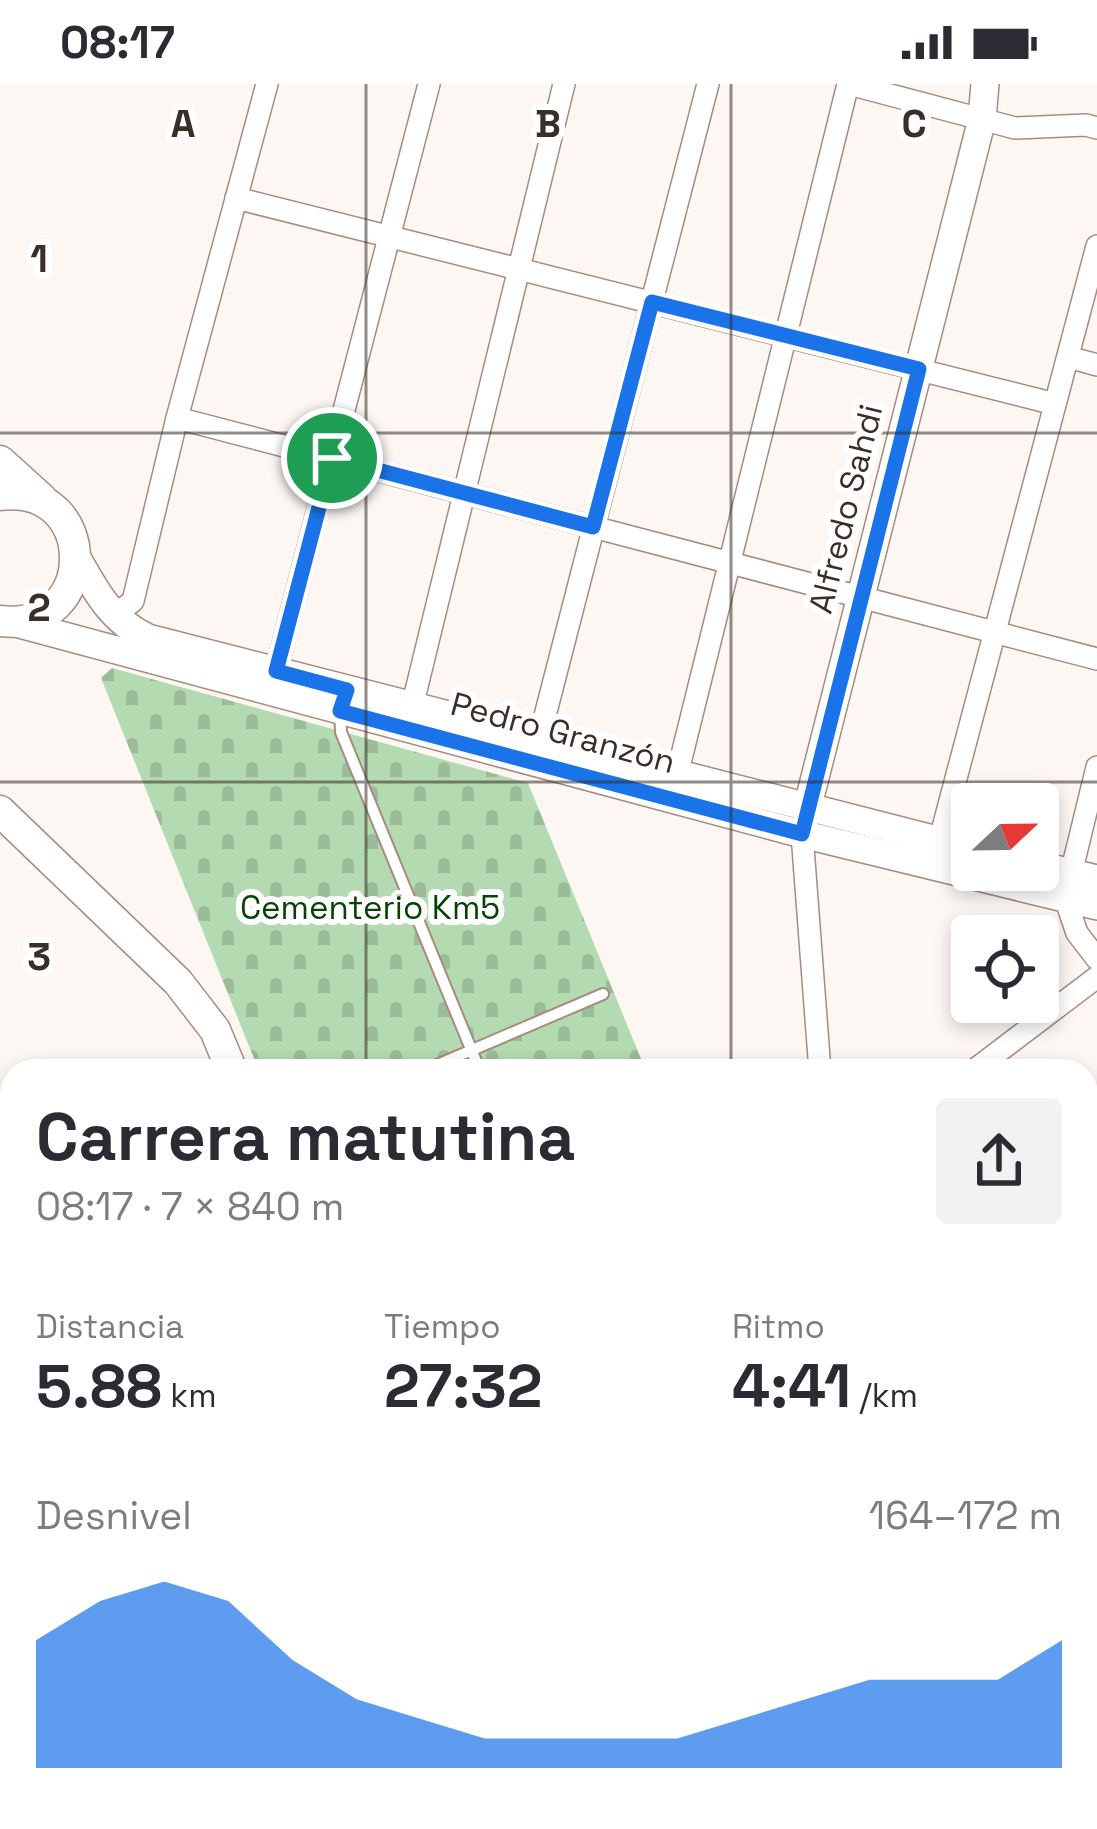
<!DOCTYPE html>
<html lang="es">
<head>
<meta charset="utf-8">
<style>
	body { margin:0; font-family:"Space Grotesk",sans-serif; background:#f2f2f3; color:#2b2b33; height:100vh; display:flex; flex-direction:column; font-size:45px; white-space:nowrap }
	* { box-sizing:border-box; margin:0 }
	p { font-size:39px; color:#7c7c81 }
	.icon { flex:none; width:66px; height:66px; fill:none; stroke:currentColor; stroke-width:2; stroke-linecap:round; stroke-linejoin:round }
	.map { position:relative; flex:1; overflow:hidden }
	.side { position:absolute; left:0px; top:975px; width:1098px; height:771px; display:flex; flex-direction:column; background:#fff; border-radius:36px 36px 0 0; box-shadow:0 6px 18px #0003 }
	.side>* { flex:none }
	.needle { width:78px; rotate:68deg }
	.controls { position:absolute; left:951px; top:699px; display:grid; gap:24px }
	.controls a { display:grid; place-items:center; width:108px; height:108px; border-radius:12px; background:#fff; box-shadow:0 6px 18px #0003; font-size:60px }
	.pin { position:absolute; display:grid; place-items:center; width:102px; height:102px; color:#fff; margin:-51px; border:6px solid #fff; border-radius:50%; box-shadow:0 3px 12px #0007 }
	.round { display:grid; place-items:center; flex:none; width:126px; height:126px; border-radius:12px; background:#f2f2f3 }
	.summary { display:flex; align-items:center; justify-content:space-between; height:204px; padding:0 36px }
	h1 { font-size:66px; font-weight:600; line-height:90px }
	.metrics { display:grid; grid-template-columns:repeat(3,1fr); gap:18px; height:204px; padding:12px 36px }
	.metrics div { display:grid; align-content:center }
	.metrics b { font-size:60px; font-weight:600 }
	.metrics small { font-size:33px; font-weight:400 }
	.metrics p { font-size:33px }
	.chart { height:336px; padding:24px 36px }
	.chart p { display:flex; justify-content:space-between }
	.chart svg { width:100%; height:216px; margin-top:12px; fill:#1a73e8; opacity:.7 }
	.status { display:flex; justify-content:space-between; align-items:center; height:84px; padding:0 60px; background:#fff; direction:ltr }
	.status svg { height:33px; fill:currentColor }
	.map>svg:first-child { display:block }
	.cemetery { fill:url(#cemetery-stones) }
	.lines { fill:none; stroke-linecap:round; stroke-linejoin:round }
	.lane-casing { stroke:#a68c7e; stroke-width:14 }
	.street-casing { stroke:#a68c7e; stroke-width:24 }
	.secondary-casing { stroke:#a68c7e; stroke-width:30 }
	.primary-casing { stroke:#a68c7e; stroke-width:33 }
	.lane { stroke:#fff; stroke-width:10 }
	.street { stroke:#fff; stroke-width:21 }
	.secondary { stroke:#fff; stroke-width:27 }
	.primary { stroke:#fff; stroke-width:30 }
	.route-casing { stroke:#fff; stroke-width:24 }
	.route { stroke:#1a73e8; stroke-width:15 }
	.grid { fill:none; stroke:#392e28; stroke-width:3; stroke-opacity:0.55 }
	.labels { text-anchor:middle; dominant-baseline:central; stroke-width:12; stroke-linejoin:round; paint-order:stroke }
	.street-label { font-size:33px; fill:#392e28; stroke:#fff }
	.park-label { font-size:33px; fill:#054305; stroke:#fff }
	.grid-label { font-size:39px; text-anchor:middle; font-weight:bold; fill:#392e28; stroke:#fff; stroke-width:12; stroke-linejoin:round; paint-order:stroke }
</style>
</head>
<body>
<div class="status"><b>08:17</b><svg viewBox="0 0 49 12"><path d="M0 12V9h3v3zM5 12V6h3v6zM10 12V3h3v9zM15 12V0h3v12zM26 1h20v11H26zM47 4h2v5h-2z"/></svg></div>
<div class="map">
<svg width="1097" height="1745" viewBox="0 0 1097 1745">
	<defs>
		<pattern id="cemetery-stones" width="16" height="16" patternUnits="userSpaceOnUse" patternTransform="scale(3)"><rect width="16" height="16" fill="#b4dab1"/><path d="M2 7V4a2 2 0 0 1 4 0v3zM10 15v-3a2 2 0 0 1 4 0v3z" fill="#9cbb98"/></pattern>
	</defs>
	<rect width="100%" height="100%" fill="#fdf7f4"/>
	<polygon class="cemetery" points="112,584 528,699 646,987 259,987 101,594"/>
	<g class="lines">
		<defs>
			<g id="lane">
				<polyline points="340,626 341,648 480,987"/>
				<polyline points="423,987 603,910"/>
			</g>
			<g id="street">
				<polyline points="849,0 1015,44 1086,41 1097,44"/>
				<polyline points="236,114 1055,320"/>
				<polyline points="1068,273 1097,281"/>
				<polyline points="177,334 1097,575"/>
				<polyline points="114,532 133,517 177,334 267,0"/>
				<polyline points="276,587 429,0"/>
				<polyline points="412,623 564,0"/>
				<polyline points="539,655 708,0"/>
				<polyline points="1097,683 1065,814 1077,849 1097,875"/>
				<polyline points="677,691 848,0"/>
				<polyline points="805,737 802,750 820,987"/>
				<polyline points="936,770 1097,162"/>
				<polyline points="973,987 1097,893"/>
				<polyline points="1086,1056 1097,1047"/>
				<polyline points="1086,1188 1097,1207"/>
				<polyline points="1086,1236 1097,1230"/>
				<polyline points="0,1354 12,1352"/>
				<polyline points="1086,1397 1097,1392"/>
				<polyline points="1086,1539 1097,1536"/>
				<polyline points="1086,1680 1097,1679"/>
				<polyline points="0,1692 12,1690"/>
				<polyline points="407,1734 412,1745"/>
				<polyline points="777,1734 788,1745"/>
				<polyline points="886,1734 886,1745"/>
				<polyline points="597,1745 598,1734"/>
				<polyline points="1070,1745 1071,1734"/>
			</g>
			<g id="secondary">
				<path d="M 76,472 C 95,506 111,537 148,554 L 972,765"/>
				<polyline points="12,538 802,750 1097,822"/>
				<polyline points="807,725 982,35 985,0"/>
				<polyline points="1038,781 1097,795"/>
			</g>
			<g id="primary">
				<polyline points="0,377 41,414"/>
				<path d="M 0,411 C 99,398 101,549 0,537"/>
				<polyline points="0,727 178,898 215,946 232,987"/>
				<polyline points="537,1734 541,1745"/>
			</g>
		</defs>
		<use href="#lane" class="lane-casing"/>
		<use href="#street" class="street-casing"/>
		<use href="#secondary" class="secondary-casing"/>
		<use href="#primary" class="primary-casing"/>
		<use href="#lane" class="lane"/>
		<use href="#street" class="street"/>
		<use href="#secondary" class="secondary"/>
		<use href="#primary" class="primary"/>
	</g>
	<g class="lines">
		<defs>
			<polygon id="route" points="652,218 919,285 802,750 340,627 347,606 276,587 332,374 593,443"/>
		</defs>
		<use href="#route" class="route-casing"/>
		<use href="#route" class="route"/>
	</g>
	<path class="grid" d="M 366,0 L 366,987M 731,0 L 731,987M 0,349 L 1097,349M 0,698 L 1097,698M 0,1047 L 12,1047M 1086,1047 L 1097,1047M 0,1396 L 12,1396M 1086,1396 L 1097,1396M 366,1734 L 366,1745M 731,1734 L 731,1745"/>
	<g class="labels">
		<g class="street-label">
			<text transform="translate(846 425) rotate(-76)">Alfredo Sahdi</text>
			<text transform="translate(563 649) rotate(15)">Pedro Granzón</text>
		</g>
		<g class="park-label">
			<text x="370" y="824">Cementerio Km5</text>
		</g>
	</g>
	<g class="grid-label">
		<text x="183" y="53">A</text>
		<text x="548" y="53">B</text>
		<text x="914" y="53">C</text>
		<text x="39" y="188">1</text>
		<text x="39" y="537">2</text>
		<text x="39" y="886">3</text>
	</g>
</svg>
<div class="controls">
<a><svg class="needle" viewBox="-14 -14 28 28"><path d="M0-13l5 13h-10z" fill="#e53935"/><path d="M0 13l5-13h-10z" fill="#7c7c81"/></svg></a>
<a><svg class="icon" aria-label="locate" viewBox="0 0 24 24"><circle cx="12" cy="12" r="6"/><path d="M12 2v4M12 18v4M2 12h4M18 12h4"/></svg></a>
</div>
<div class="pin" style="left:332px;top:374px;background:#1e9e55"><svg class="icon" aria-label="arrive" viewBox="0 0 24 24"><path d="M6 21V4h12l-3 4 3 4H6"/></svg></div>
<section class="side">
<div class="summary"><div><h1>Carrera matutina</h1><p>08:17 · 7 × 840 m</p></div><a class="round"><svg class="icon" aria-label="share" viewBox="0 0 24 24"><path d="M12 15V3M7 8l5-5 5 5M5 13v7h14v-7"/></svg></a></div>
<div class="metrics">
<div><p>Distancia</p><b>5.88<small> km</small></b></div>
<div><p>Tiempo</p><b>27:32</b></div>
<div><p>Ritmo</p><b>4:41<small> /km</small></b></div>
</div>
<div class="chart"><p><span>Desnivel</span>164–172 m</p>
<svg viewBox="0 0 160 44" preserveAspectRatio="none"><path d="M0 44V18L10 10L20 6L30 10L40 22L50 30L60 34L70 38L80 38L90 38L100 38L110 34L120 30L130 26L140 26L150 26L160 18V44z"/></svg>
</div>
</section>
</div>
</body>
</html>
